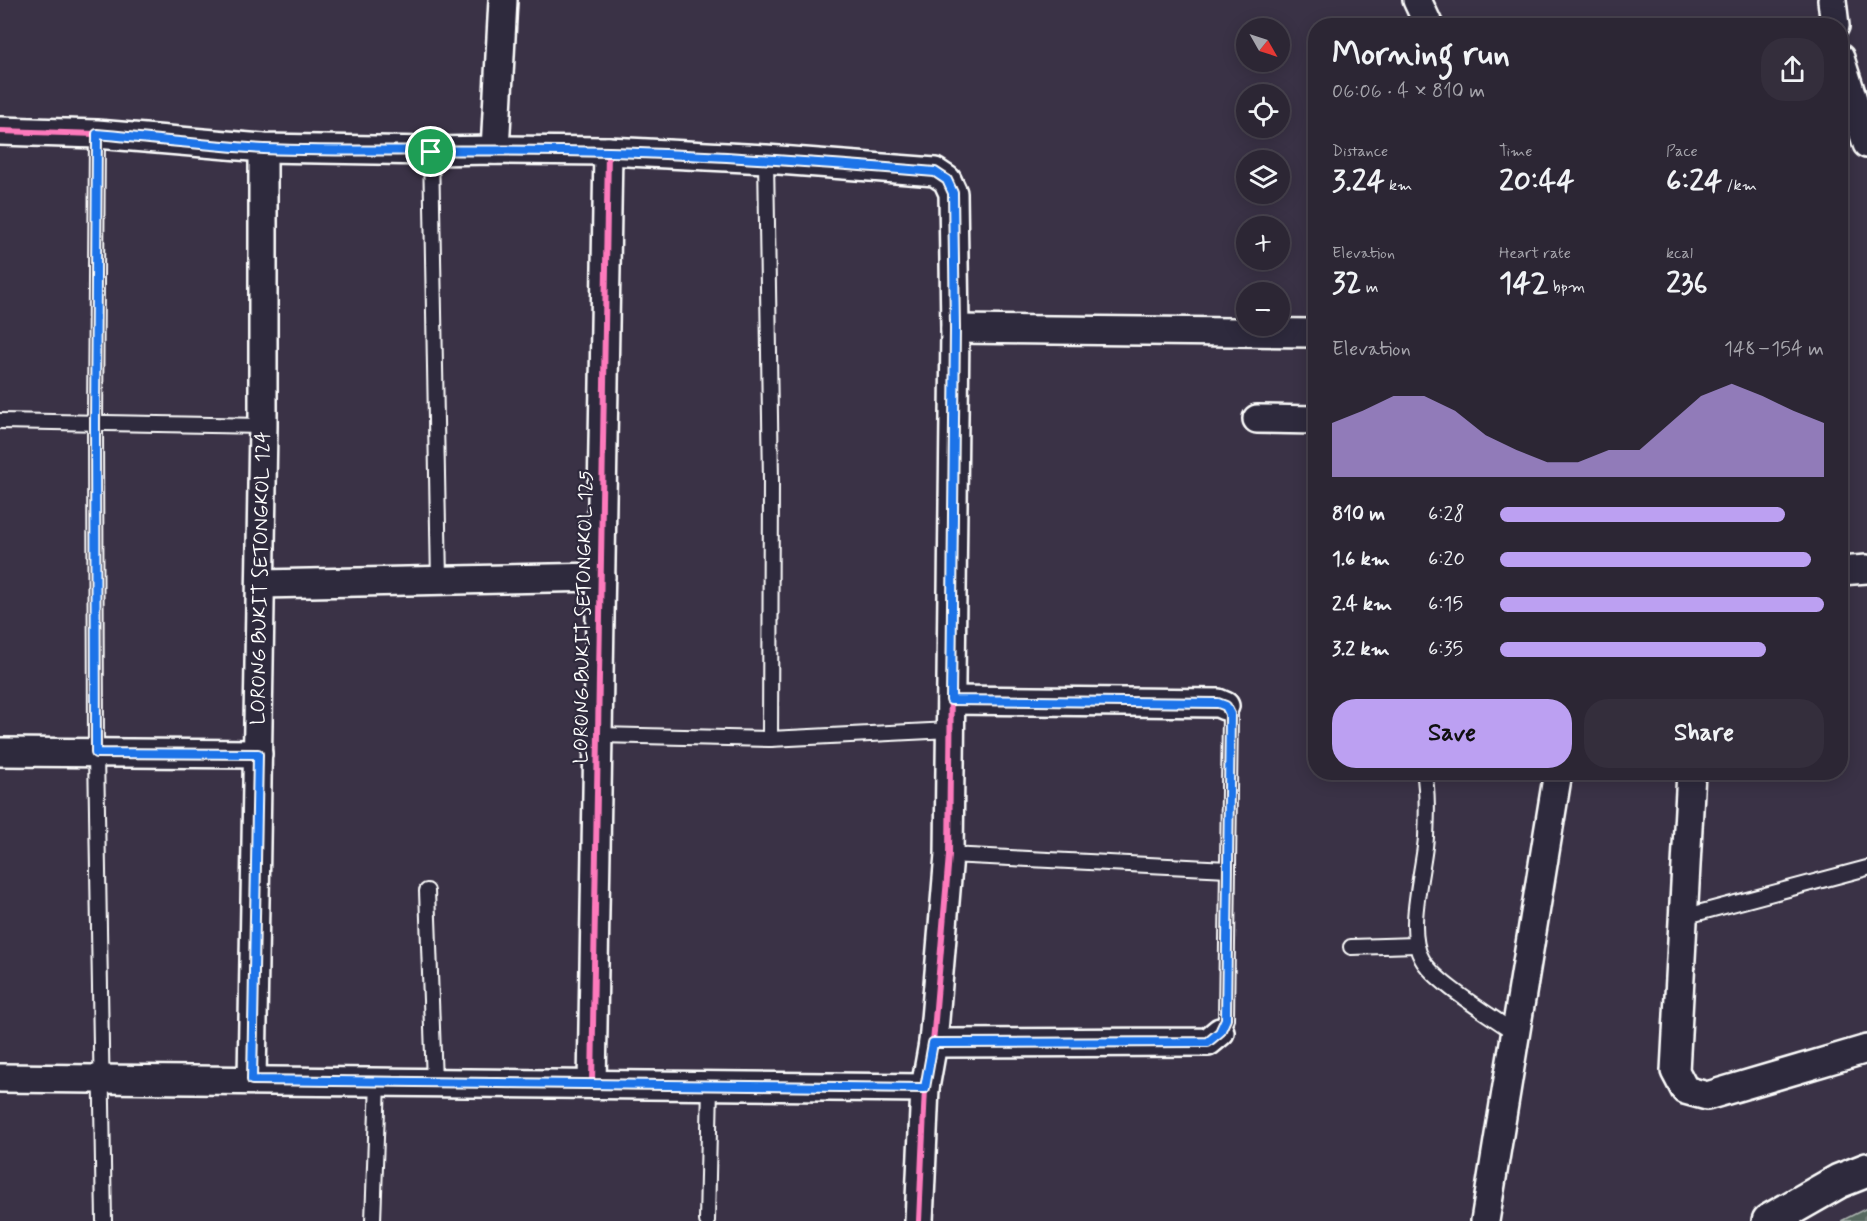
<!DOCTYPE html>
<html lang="en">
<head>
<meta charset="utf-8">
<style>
	body { margin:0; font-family:Mynerve,sans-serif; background:#342e3c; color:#f1f3f6; height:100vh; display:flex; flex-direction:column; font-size:22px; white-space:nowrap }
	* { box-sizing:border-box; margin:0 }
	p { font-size:20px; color:#a6a5ac }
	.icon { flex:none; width:33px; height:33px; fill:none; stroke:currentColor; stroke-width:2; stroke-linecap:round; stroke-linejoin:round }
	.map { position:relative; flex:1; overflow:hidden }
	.panel { position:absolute; left:1308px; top:18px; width:540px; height:762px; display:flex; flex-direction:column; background:#2c2634; border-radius:24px; box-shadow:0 3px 15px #0003,0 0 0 2px #48434f }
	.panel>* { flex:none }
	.needle { width:39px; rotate:129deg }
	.buttons { position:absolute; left:1236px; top:18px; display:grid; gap:12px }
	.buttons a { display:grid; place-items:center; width:54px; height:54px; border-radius:50%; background:#2c2634; box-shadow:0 3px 15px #0003,0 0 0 2px #48434f; font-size:30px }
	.pin { position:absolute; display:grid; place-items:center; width:51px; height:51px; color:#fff; margin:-26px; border:3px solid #fff; border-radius:50%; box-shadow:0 2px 6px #0007 }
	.round { display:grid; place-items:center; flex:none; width:63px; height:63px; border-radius:24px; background:#342e3c }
	.headline { display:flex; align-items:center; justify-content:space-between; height:102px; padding:0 24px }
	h1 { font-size:33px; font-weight:700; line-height:45px }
	.figures { display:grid; grid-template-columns:repeat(3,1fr); gap:9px; height:102px; padding:6px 24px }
	.figures div { display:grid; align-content:center }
	.figures b { font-size:30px; font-weight:700 }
	.figures small { font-size:16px; font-weight:400 }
	.figures p { font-size:16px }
	.chart { height:168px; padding:12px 24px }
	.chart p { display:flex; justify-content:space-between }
	.chart svg { width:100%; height:108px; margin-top:6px; fill:#bca0f2; opacity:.7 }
	.action { display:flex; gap:12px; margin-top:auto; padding:12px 24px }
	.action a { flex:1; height:69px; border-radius:24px; background:#bca0f2; color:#111; font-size:24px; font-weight:700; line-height:69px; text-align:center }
	.action a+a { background:#342e3c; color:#f1f3f6 }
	ul { padding:0 24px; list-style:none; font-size:20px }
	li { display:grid; grid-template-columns:96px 72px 1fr; align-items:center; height:45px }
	li i { height:15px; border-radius:8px; background:#bca0f2 }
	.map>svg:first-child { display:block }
	.cemetery { fill:url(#cemetery-stones); stroke:#abb3af; stroke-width:1.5 }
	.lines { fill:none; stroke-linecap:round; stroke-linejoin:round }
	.service-casing { stroke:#fff; stroke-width:18 }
	.minor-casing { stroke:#fff; stroke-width:32 }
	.tertiary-casing { stroke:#fff; stroke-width:38 }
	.service { stroke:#2f2a3d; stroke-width:14 }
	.minor { stroke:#2f2a3d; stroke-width:27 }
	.tertiary { stroke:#2f2a3d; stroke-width:33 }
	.cycleway-casing { stroke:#2f2a3d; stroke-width:10 }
	.cycleway { stroke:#fd7abc; stroke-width:6 }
	.route-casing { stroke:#fff; stroke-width:12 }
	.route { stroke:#1a73e8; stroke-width:8 }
	.labels { text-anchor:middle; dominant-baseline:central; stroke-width:4.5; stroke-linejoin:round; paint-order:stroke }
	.street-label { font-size:20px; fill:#fff; stroke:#2f2a3d }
</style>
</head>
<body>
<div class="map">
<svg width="1867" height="1221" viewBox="0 0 1867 1221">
	<defs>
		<pattern id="cemetery-stones" width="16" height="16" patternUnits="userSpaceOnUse" patternTransform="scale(1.5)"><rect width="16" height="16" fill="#57675f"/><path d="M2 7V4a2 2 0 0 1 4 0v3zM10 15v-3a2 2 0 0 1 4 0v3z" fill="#707e77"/></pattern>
	</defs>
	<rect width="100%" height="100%" fill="#3a3246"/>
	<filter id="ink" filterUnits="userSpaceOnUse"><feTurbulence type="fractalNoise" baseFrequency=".0167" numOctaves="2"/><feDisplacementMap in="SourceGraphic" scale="12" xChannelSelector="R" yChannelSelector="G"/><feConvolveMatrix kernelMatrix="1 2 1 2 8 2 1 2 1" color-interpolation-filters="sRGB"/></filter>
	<g filter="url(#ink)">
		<polygon class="cemetery" points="1867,1208 1867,1221 1841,1221"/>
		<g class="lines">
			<defs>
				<g id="service">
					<polyline points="97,134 95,423 96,753 104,1221"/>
					<polyline points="431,151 439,581"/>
					<polyline points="766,159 771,481 770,739"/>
					<polyline points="0,421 263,426"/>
					<polyline points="598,735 770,739 950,730"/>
					<path d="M 1424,772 C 1428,793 1427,816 1426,837 C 1424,870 1405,930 1422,959 C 1435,983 1492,1016 1515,1033"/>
					<polyline points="949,855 1228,869"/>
					<polyline points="427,891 434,1082"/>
					<polyline points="1683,917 1867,868"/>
					<polyline points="1351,947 1416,945"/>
					<polyline points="1220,1032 1226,1019 1230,714 1225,706"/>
					<polyline points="373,1221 378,1082"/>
					<polyline points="707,1221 710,1085"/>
				</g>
				<g id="minor">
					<polyline points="1417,0 1429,26"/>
					<polyline points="1832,0 1835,26"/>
					<polyline points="1840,58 1867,144"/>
					<polyline points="0,131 97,134 263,148 431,151 495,150 608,151 766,159 935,172 947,180 953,193 955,329 949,855 933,1043 925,1088 919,1221"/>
					<polyline points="495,150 503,0"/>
					<polyline points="955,329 1316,333"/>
					<polyline points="1257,419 1316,420"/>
					<polyline points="1840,571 1867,569"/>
					<polyline points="261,584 601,577"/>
					<polyline points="951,700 1218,703 1225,706"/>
					<polyline points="0,752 258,754"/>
					<polyline points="1691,772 1675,1071 1685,1090 1707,1096 1867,1049"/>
					<polyline points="933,1043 1208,1042 1220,1032"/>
					<polyline points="0,1078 925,1088"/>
					<polyline points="252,1080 263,426 263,148"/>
					<polyline points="592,1084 608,151"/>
					<polyline points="1485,1221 1558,772"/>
				</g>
				<polyline id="tertiary" points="1769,1221 1839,1181 1867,1170"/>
			</defs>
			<use href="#service" class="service-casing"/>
			<use href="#minor" class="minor-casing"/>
			<use href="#tertiary" class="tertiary-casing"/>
			<use href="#service" class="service"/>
			<use href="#minor" class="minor"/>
			<use href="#tertiary" class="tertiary"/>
			<defs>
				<g id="cycleway">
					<polyline points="0,131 97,134 263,148 431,151 495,150 608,151 766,159 935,172 947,180 953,193 955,329 949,855 933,1043 925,1088 919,1221"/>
					<polyline points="592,1084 608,151"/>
				</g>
			</defs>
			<use href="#cycleway" class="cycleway-casing"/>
			<use href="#cycleway" class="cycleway"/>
		</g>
	</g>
	<g class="lines" filter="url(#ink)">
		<defs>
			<path id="route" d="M 97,134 C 153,139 209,146 264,149 C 379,153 494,148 609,152 C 718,155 827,163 935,172 L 947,180 L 953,193 L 955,329 L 951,700 L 1218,703 L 1226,706 L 1230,714 L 1226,1019 L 1220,1032 L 1208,1042 L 933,1043 L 925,1088 L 252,1080 L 258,754 L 96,753 L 95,423 Z"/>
		</defs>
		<use href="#route" class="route-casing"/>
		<use href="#route" class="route"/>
	</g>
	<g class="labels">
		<g class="street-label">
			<text transform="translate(261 578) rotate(-89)">LORONG BUKIT SETONGKOL 124</text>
			<text transform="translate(584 617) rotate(-89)">LORONG BUKIT SETONGKOL 125</text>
		</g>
	</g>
</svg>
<div class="buttons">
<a><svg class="needle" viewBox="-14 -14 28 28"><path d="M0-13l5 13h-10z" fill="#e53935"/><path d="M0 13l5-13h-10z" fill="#a6a5ac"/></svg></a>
<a><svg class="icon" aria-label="locate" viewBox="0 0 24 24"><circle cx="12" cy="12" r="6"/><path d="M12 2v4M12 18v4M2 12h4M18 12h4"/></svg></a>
<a><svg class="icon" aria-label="layers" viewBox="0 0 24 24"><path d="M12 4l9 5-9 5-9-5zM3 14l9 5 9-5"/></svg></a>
<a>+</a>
<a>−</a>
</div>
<div class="pin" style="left:431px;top:152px;background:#1e9e55"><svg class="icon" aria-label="arrive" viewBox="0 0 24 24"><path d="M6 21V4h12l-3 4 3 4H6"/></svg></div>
<section class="panel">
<div class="headline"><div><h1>Morning run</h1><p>06:06 · 4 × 810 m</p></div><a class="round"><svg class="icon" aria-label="share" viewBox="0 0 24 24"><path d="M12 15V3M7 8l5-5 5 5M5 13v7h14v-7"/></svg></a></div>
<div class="figures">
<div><p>Distance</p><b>3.24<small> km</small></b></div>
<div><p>Time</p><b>20:44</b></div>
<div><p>Pace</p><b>6:24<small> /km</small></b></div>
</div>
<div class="figures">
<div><p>Elevation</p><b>32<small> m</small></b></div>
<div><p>Heart rate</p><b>142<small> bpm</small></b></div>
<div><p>kcal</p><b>236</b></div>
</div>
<div class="chart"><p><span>Elevation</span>148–154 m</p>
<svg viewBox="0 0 160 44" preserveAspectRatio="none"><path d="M0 44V22L10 17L20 11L30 11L40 17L50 27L60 33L70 38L80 38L90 33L100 33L110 22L120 11L130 6L140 11L150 17L160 22V44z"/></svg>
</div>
<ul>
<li><b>810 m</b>6:28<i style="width:88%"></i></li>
<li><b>1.6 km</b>6:20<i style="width:96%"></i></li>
<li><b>2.4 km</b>6:15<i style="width:100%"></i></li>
<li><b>3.2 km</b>6:35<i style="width:82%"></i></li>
</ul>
<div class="action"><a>Save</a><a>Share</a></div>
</section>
</div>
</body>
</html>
